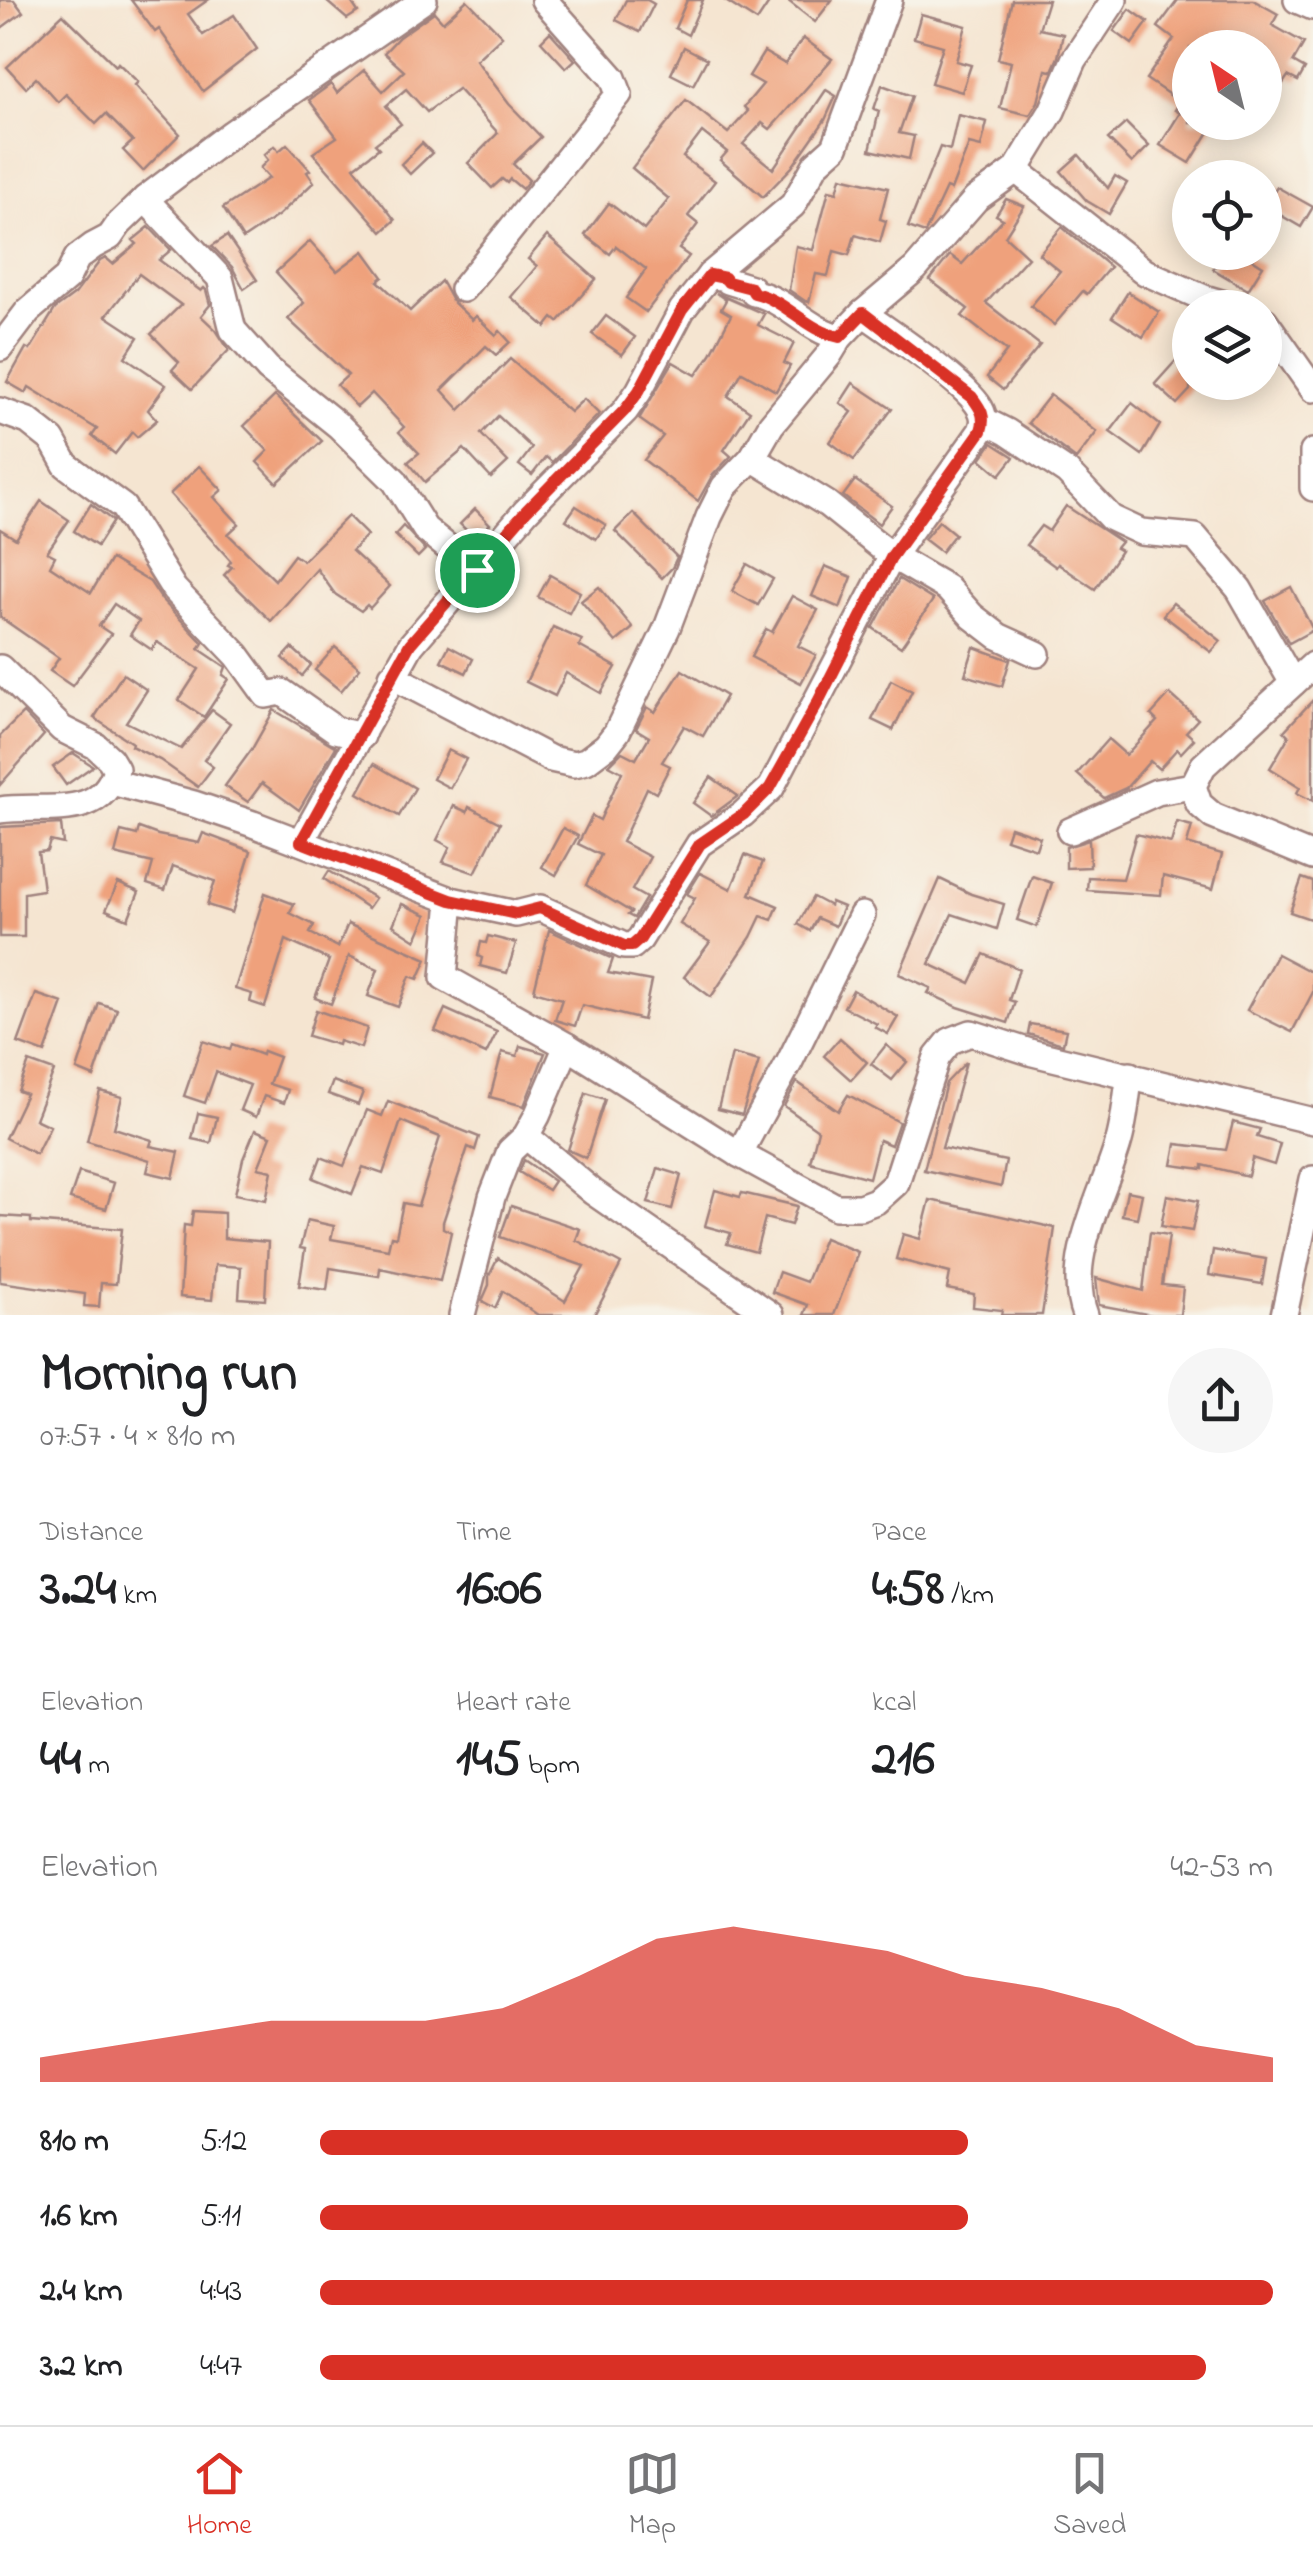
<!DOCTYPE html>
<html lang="en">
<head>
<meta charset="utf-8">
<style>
	body { margin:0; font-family:"Indie Flower",sans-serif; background:#f6f6f6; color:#202124; height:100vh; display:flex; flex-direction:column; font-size:38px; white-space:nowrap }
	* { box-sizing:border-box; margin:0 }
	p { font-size:32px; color:#757577 }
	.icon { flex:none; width:55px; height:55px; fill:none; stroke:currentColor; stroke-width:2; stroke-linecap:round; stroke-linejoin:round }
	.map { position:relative; height:1315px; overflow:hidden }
	.sheet { display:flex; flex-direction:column; background:#fff; flex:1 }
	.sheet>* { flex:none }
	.needle { width:65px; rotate:325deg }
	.controls { position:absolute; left:1172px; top:30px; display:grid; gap:20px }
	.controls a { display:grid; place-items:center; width:110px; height:110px; border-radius:50%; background:#fff; box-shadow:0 5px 25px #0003; font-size:50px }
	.pin { position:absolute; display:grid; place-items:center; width:85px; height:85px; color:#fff; margin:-42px; border:5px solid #fff; border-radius:50%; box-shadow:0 2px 10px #0007 }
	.round { display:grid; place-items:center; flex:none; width:105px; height:105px; border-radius:52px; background:#f6f6f6 }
	.summary { display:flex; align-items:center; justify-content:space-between; height:170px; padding:0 40px }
	h1 { font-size:55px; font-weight:700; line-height:75px }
	.metrics { display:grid; grid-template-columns:repeat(3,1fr); gap:15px; height:170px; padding:10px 40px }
	.metrics div { display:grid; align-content:center }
	.metrics b { font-size:50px; font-weight:700 }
	.metrics small { font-size:28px; font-weight:400 }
	.metrics p { font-size:28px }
	.chart { height:280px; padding:20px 40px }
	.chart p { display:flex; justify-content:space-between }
	.chart svg { width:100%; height:180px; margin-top:10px; fill:#d93025; opacity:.7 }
	ul { padding:0 40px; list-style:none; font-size:32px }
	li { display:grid; grid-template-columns:160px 120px 1fr; align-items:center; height:75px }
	li i { height:25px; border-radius:12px; background:#d93025 }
	.menu { display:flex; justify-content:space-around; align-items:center; height:140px; border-top:2px solid #e0e0e0; background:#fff; font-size:28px; color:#757577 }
	.menu a { display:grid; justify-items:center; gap:5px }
	.menu .active { color:#d93025 }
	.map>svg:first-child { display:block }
	.building { fill:#efa17c }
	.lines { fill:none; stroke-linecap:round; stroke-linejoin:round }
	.minor-casing { stroke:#a0827e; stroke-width:30 }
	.minor { stroke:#fff; stroke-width:25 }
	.route-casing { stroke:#fff; stroke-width:20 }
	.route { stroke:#d93025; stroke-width:12 }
</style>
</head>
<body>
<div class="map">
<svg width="1313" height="1315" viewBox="0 0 1313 1315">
	<rect width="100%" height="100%" fill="#f7f3e8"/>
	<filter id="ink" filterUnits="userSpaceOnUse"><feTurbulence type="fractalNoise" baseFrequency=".01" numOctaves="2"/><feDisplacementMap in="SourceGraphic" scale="20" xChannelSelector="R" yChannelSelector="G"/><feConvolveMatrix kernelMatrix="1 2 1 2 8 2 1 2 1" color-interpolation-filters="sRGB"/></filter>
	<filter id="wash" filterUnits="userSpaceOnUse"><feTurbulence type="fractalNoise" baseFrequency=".0048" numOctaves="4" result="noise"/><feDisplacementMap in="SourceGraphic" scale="40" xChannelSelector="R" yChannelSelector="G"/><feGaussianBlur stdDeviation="2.25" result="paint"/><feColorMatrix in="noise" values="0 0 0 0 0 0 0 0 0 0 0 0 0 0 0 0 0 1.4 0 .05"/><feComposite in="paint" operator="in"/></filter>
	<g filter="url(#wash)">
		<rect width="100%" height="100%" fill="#f5e5d1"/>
		<g id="blocks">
			<g class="building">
				<polygon points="0,0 14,0 23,12 0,29"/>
				<polygon points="131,0 208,0 188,14 203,35 234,15 257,49 203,91 159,29 155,32"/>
				<polygon points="325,0 350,0 358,12 347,19"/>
				<polygon points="467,0 502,36 476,60 509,104 541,137 513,164 529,180 522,189 510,179 507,183 502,179 492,188 468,163 498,133 458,89 427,112 406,89 386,106 401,124 375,144 379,148 354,167 395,220 382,232 313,153 337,137 309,100 331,84 337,93 364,70 383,91 404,71 384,53 399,37 434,12 443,22"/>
				<polygon points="626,0 647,0 654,4 640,32 616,20"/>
				<polygon points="687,0 703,0 688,35 675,28"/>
				<polygon points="724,0 771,0 757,21"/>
				<polygon points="787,0 832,0 815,22"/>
				<polygon points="1012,0 1048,0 1039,29 1063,34 1058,57 1052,71 1046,70 1038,102 1030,115 1000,108 1011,62 998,59"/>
				<polygon points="1178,0 1253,0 1278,14 1272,25 1304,43 1293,62 1305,69 1298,81 1288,76 1265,110 1265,48 1190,48 1190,122 1215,122 1190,163 1160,145 1180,113 1175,110 1180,102 1146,79 1174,39 1158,27"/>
				<polygon points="1130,9 1148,22 1132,44 1114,31"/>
				<polygon points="63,14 116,66 118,63 138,82 135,85 180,134 143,171 123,150 133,141 106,114 96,124 66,94 58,102 36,78 26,88 7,67"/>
				<polygon points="921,14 966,26 956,61 971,65 962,92 931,83 943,46 914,38"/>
				<polygon points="550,32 575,60 566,68 541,41"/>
				<polygon points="803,38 832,59 770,129 762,123 743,144 773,169 826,90 836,96 825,120 792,167 763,197 720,160 727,152 702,132 683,157 715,181 688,216 698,224 679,249 689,256 646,312 626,298 646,269 616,246 610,254 585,235 609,203 644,230 669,199 632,168 686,100 728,133 748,111 744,107 763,84 749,76 764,52 785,64"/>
				<polygon points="684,47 707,59 693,85 671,74"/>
				<polygon points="882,85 912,96 899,133 914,136 909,159 870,150 879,111 874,109"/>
				<polygon points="958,115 987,122 981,147 969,144 951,190 946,188 925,233 908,227 940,147 950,150"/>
				<polygon points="1126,123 1149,146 1132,163 1108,139"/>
				<polygon points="422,143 432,153 410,174 401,164"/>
				<polygon points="287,144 310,170 307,172 314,182 279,215 243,239 223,208 269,178 260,168 268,160 264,155 274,146 279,151"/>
				<polygon points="1079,155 1108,188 1115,176 1127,183 1109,214 1087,201 1061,171"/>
				<polygon points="841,177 888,188 880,219 886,221 880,242 855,235 849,255 834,251 828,276 816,274 809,302 805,301 789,290 796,246 813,250 829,190 837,192"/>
				<polygon points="1277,187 1313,207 1301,227 1265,206"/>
				<polygon points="1006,199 1024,206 1005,236 1028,257 986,303 1040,345 1003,390 987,377 1007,351 962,316 968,309 930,280 950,255 962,264 1003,219 996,215"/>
				<polygon points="149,227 171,250 159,260 201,291 204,288 206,290 210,305 201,316 216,330 229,350 192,389 172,370 179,362 151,334 181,305 139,274 106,316 138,337 125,357 166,385 148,410 157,420 137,437 132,432 115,454 92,436 97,429 29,387 26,393 7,382 26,348 30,350 55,309 75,294 100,261 106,258 113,264 137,244 133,240"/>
				<polygon points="1062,227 1110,267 1087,294 1083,291 1054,325 1031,306 1060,271 1039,254"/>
				<polygon points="227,236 257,280 244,289 232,267 212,246"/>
				<polygon points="547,236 596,279 558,322 553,318 546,327 511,297 537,266 528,259"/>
				<polygon points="310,241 337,271 364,251 383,277 378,281 410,311 441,281 452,301 472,320 476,316 496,335 500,331 510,342 496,355 486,346 442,390 460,410 510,359 570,412 584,399 599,414 552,462 546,457 532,475 519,465 532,448 498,416 481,434 508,462 491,478 464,449 425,482 408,462 419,453 399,432 404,427 372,393 357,407 337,385 348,375 288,319 304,303 276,272"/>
				<polygon points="1223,252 1241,252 1263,266 1248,290 1213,269"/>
				<polygon points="1128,292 1159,312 1143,337 1112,317"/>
				<polygon points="716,293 764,314 758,325 794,343 784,363 790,366 776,391 742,372 728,396 750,411 724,450 731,456 712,476 698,501 644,460 663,436 639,419 673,362 696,375 711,354 731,315 721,309 726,300"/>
				<polygon points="606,316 635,337 622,355 592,334"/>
				<polygon points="1190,345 1190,390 1177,404 1155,384"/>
				<polygon points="853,383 892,409 854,460 830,442 852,412 840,403"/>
				<polygon points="1050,395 1097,432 1076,459 1028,423"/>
				<polygon points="275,396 322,441 277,483 257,462 268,451 244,426"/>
				<polygon points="1132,403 1160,425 1142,455 1110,432"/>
				<polygon points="992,443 1014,457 1000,475 981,459"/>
				<polygon points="199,466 222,490 214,497 239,524 228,534 275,580 294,555 303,561 348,516 367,535 352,551 390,586 370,608 367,605 361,611 335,594 317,569 271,621 224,575 232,567 228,565 231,561 170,494"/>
				<polygon points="855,480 892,506 879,524 843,496"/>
				<polygon points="41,501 69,520 47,552 55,556 50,566 91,593 111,559 150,582 162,600 203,643 199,649 226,667 223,675 229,679 204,717 179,700 199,669 157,642 152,650 130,635 139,621 114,604 99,626 111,634 72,686 50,671 59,658 0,617 0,529 16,539"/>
				<polygon points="91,504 113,521 97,546 74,531"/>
				<polygon points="576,506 606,525 596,539 566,520"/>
				<polygon points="1066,506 1121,542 1116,548 1121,551 1095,589 1058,564 1056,567 1026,545 1041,526 1049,531"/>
				<polygon points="475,509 490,524 475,539 460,524"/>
				<polygon points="633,513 677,557 672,568 662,578 615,531"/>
				<polygon points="939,521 955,534 941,552 924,539"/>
				<polygon points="403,526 425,550 418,557 395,535"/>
				<polygon points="747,564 773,579 758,605 732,591"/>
				<polygon points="825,566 852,577 840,608 812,596"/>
				<polygon points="550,575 580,592 569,613 538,597"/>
				<polygon points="899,579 933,600 901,647 873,628"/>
				<polygon points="599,587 633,628 616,642 581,601"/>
				<polygon points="1291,587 1313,630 1289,643 1265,601"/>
				<polygon points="792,596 818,610 798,646 816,655 801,683 751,657 766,629 772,632"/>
				<polygon points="1173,603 1221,641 1211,652 1163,615"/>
				<polygon points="553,627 582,640 579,646 616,667 601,693 566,673 555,696 526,682"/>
				<polygon points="449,646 473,659 466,673 441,661"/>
				<polygon points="335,647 360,668 341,691 315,670"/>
				<polygon points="974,647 1010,660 1002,686 965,675"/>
				<polygon points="292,648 311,665 302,676 283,658"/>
				<polygon points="682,670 726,696 703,736 684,726 662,762 670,766 656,793 647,788 622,842 650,857 632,890 646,898 634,918 628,915 631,912 586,885 601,855 578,844 592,816 600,820 622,772 609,765 622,752 636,759 649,737 636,729 647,707 655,712"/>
				<polygon points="123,674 147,690 126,722 181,749 212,710 230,723 204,760 213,767 198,787 160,760 131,746 132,743 94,718"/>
				<polygon points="891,680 912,691 893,730 872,720"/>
				<polygon points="1170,694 1198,719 1186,732 1194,739 1181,753 1177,749 1159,769 1150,761 1126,788 1104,798 1077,774 1108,739 1126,755 1157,721 1151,715"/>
				<polygon points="1313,700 1313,801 1297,793 1300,787 1270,768 1289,736 1284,731"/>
				<polygon points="274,710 336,747 299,810 262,783 248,802 225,786 252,749"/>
				<polygon points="23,713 44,735 0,785 0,736"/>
				<polygon points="448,750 466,759 450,788 433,779"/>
				<polygon points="73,753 93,766 66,785 53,767"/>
				<polygon points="374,764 415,788 399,816 358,793"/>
				<polygon points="711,777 738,796 711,816 693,803"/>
				<polygon points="454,806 467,812 469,807 500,823 475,873 443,862 450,847 437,840"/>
				<polygon points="1177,822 1192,826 1187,844 1222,854 1213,889 1163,876 1161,895 1087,890 1088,877 1123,879 1136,834 1171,843"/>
				<polygon points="61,824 63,844 50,841 47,851 38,852 43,890 24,893 24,937 0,937 0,827"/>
				<polygon points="1010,827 1040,837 1036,849 1006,839"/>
				<polygon points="139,828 158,835 199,843 203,833 251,851 232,913 207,905 215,881 173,866 165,890 147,884 153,863 115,854 121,831 137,835"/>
				<polygon points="563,828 578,836 556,875 542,867"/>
				<polygon points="1089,840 1090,867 1066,868 1066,847"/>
				<polygon points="745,855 763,862 750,894 778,906 772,920 761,916 751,937 711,997 684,977 710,942 680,924 695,898 687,894 700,873 731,889"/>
				<polygon points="329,871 375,898 368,908 324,879"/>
				<polygon points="1032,876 1052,883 1037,927 1017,920"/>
				<polygon points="1302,878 1313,882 1313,920 1290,912"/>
				<polygon points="940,879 971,894 1004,904 997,929 952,914 929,964 970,983 984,954 1019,969 1009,1000 1015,1002 1008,1023 958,1007 928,993 931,988 899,974"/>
				<polygon points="118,883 139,892 128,919 106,910"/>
				<polygon points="265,893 294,904 290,913 314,925 310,933 338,947 348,924 427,959 418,979 410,976 398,1007 368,996 378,969 349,956 331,1004 315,998 329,960 286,940 265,1007 250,1002 252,994 235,989"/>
				<polygon points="813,897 830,906 831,902 843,907 835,926 817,918 810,931 798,924"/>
				<polygon points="402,904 427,915 416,940 393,925"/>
				<polygon points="549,930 613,959 608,973 651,981 643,1020 582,1005 575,1026 555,1020 562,999 534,991"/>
				<polygon points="488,936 516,943 507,973 480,966 482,958 478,956 481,942 486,943"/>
				<polygon points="1277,954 1313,973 1313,992 1292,1032 1247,1010"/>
				<polygon points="853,990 898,1017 888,1034 875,1027 877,1024 844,1007"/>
				<polygon points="36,994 63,1003 45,1053 18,1043"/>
				<polygon points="99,1003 117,1009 94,1077 77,1070"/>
				<polygon points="445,1009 497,1032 486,1054 435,1031"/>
				<polygon points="316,1010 367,1028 361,1048 339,1041 338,1045 308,1036"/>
				<polygon points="1030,1024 1066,1030 1063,1044 1028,1034"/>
				<polygon points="840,1038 867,1062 851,1080 824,1056"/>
				<polygon points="203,1041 230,1050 232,1044 262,1055 263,1051 279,1057 269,1084 288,1090 284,1103 264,1096 256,1117 240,1110 250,1085 216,1072 205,1103 184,1096"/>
				<polygon points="886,1045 907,1062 892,1080 871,1064"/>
				<polygon points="520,1046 545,1053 524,1106 490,1097 502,1052 517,1056"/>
				<polygon points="732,1054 759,1061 742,1115 718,1109"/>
				<polygon points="29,1062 54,1071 35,1119 50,1126 36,1154 5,1138 26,1094 18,1091"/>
				<polygon points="966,1062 942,1148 1006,1161 1001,1187 924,1170 946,1083"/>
				<polygon points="333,1081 363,1092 358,1105 328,1094"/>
				<polygon points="797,1082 838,1111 848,1095 899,1122 891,1145 879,1140 869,1178 810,1162 818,1130 784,1106"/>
				<polygon points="100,1091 122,1097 114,1128 152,1140 150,1146 179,1152 173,1178 147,1172 150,1160 87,1141"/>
				<polygon points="586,1093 605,1099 586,1158 568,1150"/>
				<polygon points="388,1101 479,1137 475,1150 468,1147 443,1222 443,1228 451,1232 440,1281 380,1268 379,1276 330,1268 327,1290 299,1286 305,1249 300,1248 307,1220 334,1226 331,1239 388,1249 391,1236 396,1237 403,1203 418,1206 440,1137 401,1121 383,1174 363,1167 352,1194 313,1178 321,1157 344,1166 367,1110 382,1116"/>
				<polygon points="198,1113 217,1117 211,1143 192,1139"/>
				<polygon points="1233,1122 1260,1129 1257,1137 1280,1144 1274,1165 1252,1158 1248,1176 1203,1165 1203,1169 1172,1165 1176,1144 1226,1150"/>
				<polygon points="255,1130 271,1136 258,1168 272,1171 266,1200 235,1194 243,1159"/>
				<polygon points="524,1160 554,1181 548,1190 519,1172"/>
				<polygon points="658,1168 681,1175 672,1209 648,1203"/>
				<polygon points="79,1172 114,1183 106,1209 70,1199"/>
				<polygon points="715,1190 740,1197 742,1193 797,1206 791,1225 765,1218 756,1252 727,1244 731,1233 705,1226"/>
				<polygon points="1127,1191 1142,1194 1137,1218 1122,1215"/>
				<polygon points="1167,1195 1198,1201 1192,1231 1161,1226"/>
				<polygon points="930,1200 1055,1228 1042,1315 1001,1315 1002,1310 973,1307 974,1294 947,1289 950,1273 896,1259 903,1234 920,1239"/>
				<polygon points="511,1206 580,1229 576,1240 621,1264 594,1315 538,1315 503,1291 495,1308 482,1301 489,1285 489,1276 498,1258 565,1301 584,1266 500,1237"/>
				<polygon points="193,1211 224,1213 224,1238 268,1242 265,1300 239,1298 241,1267 215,1265 212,1300 180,1297 184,1225 191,1226"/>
				<polygon points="0,1216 31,1218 31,1222 122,1229 116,1284 101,1283 99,1307 84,1306 85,1294 0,1282"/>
				<polygon points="1150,1232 1169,1235 1162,1285 1183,1287 1180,1315 1152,1315 1099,1305 1096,1278 1143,1291"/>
				<polygon points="824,1238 858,1252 834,1315 804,1315 808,1305 772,1292 779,1272 806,1282"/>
				<polygon points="1213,1250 1266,1259 1262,1284 1209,1275"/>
			</g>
		</g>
	</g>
	<g filter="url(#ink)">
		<use href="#blocks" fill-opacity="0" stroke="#a0827e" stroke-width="2.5"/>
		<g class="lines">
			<defs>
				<g id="minor">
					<polyline points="1297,0 1313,7"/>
					<polyline points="1016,170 1145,272 1204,298 1238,308"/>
					<polyline points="145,199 220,278 233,330 268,369 339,426 395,481 425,529 477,571"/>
					<path d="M 710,275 L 725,278 L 728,281 L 751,288 L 754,293 C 786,299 807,330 840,337"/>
					<polyline points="463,289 619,94 613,78 544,0"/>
					<polyline points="1265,321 1313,389"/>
					<polyline points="0,348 28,311 67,278 77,258 93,246 110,237 119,224 145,199 232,133 424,0"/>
					<polyline points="0,411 28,421 52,440 66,465 123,507 174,589 237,655 266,695 282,692 336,730 362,736"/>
					<polyline points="985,421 1007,432 1067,472 1111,518 1141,532 1195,537 1239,589 1293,683"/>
					<polyline points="1313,452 1313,488"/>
					<polyline points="752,458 827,504 892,556 947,588 972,616 998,636 1037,654"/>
					<polyline points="1313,665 1203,766 1193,786 1199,804 1213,816 1313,857"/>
					<path d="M 0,668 L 62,729 L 96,746 L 110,759 L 116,769 C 101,823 41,803 0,810"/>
					<polyline points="392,676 551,759 574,764 586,761 606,746 617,732 667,628 709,517 724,487 752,458 771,425 829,355 840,337 863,313 915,269 976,199 1016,170 1052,111 1074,60 1114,0"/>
					<path d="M 112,782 L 194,804 L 253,824 L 451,900 L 516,914 L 540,908 L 624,946 L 632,946 L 640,939 L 699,844 L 743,814 L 771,788 L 892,556 L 981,431 C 984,423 985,417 980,408 C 966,383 889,331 863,313"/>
					<polyline points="1070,831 1157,792 1193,786"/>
					<polyline points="301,842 411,645 526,511 625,411 639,391 682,310 710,275 793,205 816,164 835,147 889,0"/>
					<polyline points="451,900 444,977 567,1046 739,1154 836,1207 860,1207 876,1201 896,1183 937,1057 950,1041 971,1033 1033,1053 1313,1121"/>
					<polyline points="526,1136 593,1192 771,1315"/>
					<polyline points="739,1154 789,1063 862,915"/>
					<polyline points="462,1315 492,1197 510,1151 526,1136 537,1116 567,1046"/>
					<path d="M 1085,1315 C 1064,1260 1103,1196 1118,1144 C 1125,1122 1126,1097 1130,1075"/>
					<polyline points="1284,1315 1313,1179"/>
				</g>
			</defs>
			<use href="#minor" class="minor-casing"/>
			<use href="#minor" class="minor"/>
		</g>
	</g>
	<g class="lines" filter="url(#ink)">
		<defs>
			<path id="route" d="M 710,275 L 725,278 L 728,282 L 751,288 L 754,293 C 786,300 807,331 840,337 L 863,313 L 972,397 C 981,409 986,416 981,431 L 892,556 L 818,702 L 770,788 L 744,814 L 700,844 L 640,939 L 632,946 L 624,946 L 540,908 L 516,914 L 451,900 L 301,842 L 410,644 L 526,511 L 625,410 L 639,391 L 682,310 Z"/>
		</defs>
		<use href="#route" class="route-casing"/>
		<use href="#route" class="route"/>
	</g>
</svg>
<div class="controls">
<a><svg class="needle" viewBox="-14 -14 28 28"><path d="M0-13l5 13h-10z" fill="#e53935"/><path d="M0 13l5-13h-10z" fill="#757577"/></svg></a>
<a><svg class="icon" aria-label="locate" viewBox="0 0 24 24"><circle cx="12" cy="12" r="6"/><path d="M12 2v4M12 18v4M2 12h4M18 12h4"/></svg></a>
<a><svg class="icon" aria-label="layers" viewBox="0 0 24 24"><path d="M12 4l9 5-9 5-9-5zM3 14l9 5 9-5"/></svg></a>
</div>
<div class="pin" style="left:477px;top:570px;background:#1e9e55"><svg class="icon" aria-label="arrive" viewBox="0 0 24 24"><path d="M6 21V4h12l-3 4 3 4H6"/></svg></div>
</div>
<section class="sheet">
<div class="summary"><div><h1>Morning run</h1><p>07:57 · 4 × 810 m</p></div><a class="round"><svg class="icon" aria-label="share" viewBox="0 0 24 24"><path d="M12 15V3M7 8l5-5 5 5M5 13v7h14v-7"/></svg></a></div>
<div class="metrics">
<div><p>Distance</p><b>3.24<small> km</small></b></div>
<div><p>Time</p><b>16:06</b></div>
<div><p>Pace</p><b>4:58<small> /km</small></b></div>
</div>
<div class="metrics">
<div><p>Elevation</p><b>44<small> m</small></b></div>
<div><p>Heart rate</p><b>145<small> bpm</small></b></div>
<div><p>kcal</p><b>216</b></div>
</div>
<div class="chart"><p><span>Elevation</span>42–53 m</p>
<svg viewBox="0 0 160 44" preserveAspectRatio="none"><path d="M0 44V38L10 35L20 32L30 29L40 29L50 29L60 26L70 18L80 9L90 6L100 9L110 12L120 18L130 21L140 26L150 35L160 38V44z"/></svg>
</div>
<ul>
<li><b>810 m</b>5:12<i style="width:68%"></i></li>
<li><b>1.6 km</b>5:11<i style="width:68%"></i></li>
<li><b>2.4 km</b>4:43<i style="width:100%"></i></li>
<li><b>3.2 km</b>4:47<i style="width:93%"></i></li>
</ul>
</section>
<nav class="menu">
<a class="active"><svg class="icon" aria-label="home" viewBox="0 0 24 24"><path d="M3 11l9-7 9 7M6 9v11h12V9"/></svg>Home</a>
<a><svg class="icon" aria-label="map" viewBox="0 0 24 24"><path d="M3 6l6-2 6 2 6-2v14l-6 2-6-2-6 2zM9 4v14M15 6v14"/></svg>Map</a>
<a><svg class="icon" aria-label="saved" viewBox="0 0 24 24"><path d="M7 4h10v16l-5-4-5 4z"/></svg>Saved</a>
</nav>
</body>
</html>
